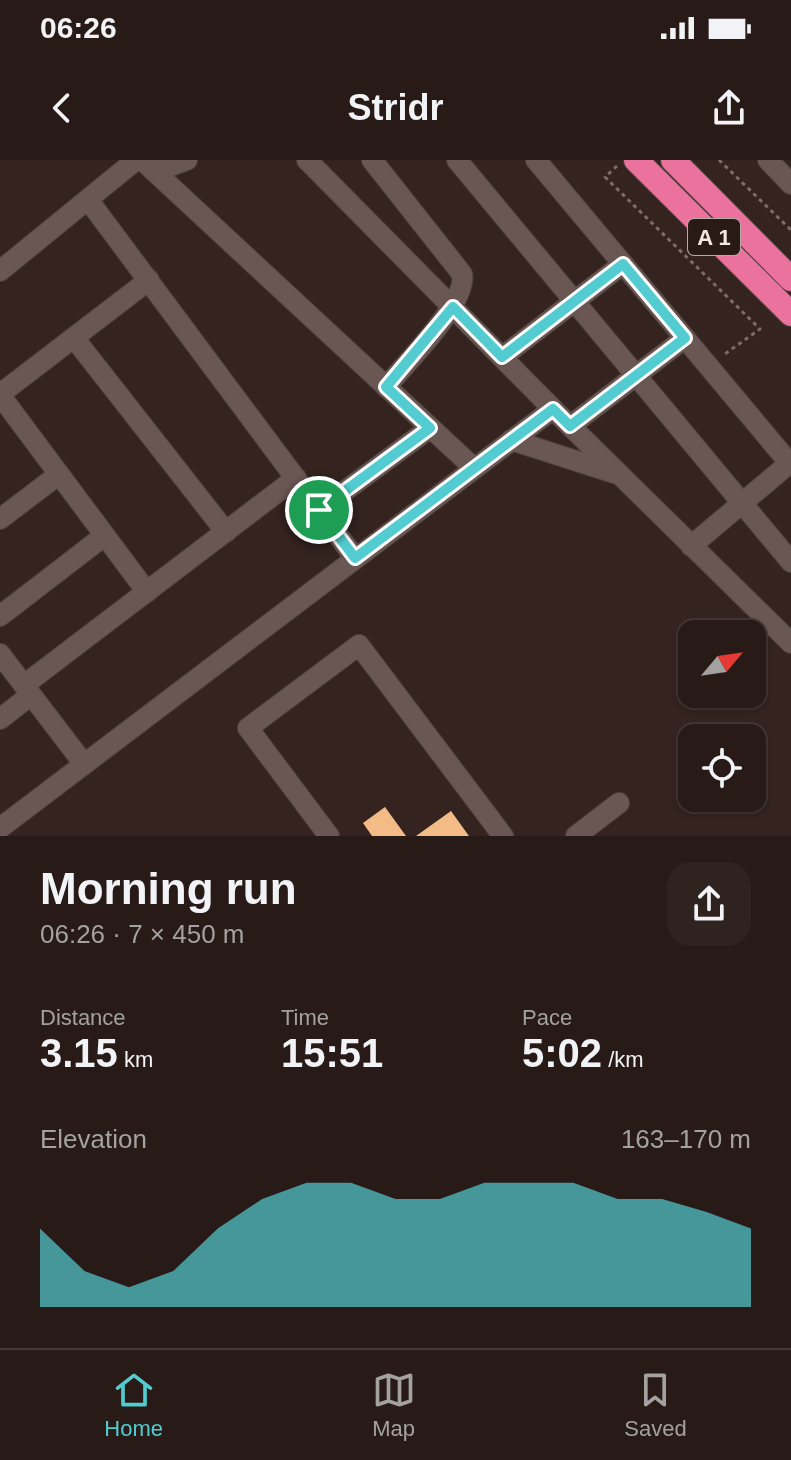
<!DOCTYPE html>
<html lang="en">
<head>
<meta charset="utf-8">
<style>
	body { margin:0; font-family:Arial,sans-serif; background:#2f2320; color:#f1f3f6; height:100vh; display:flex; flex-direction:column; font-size:30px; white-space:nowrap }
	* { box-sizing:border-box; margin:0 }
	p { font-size:26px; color:#a4a1a1 }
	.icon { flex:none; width:44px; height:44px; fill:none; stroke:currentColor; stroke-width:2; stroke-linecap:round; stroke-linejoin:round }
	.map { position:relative; height:676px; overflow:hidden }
	.sheet { display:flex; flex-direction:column; background:#271a17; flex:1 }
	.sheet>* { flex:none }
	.needle { width:52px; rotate:61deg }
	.buttons { position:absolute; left:678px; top:460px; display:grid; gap:16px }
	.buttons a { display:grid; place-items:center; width:88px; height:88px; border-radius:16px; background:#271a17; box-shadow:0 2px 6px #0004,0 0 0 2px #433836; font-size:40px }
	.pin { position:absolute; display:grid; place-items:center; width:68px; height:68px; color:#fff; margin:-34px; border:4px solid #fff; border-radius:50%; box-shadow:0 2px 8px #0007 }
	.round { display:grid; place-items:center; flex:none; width:84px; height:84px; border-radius:24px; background:#2f2320 }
	.headline { display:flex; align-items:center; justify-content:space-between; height:136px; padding:0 40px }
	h1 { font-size:44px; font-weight:800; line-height:60px }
	.metrics { display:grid; grid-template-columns:repeat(3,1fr); gap:12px; height:136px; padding:8px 40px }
	.metrics div { display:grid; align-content:center }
	.metrics b { font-size:40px; font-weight:800 }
	.metrics small { font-size:22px; font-weight:400 }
	.metrics p { font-size:22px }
	.chart { height:224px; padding:16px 40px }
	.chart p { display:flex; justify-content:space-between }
	.chart svg { width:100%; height:144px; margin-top:8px; fill:#52ccd0; opacity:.7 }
	.status { display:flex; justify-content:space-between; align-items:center; height:56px; padding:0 40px; background:#271a17; direction:ltr }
	.status svg { height:22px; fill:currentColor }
	header { display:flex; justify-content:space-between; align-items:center; height:104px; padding:0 40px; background:#271a17; font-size:36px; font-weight:800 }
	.tabs { display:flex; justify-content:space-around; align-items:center; height:112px; border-top:2px solid #433836; background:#271a17; font-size:22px; color:#a4a1a1 }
	.tabs a { display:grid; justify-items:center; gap:4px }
	.tabs .active { color:#52ccd0 }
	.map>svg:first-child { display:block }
	.building { fill:#f3bc87 }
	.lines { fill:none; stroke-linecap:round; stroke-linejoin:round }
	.minor-casing { stroke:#4f413e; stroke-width:22 }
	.highway-casing { stroke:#4f413e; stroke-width:26 }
	.path { stroke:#7c6d6a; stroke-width:3; stroke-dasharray:4 4; stroke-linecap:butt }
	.minor { stroke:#6a5652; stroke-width:20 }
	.highway { stroke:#ea729d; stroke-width:24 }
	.route-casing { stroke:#fff; stroke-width:16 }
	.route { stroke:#52ccd0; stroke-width:10 }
	.labels { text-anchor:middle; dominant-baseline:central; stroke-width:8; stroke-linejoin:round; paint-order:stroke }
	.shield { fill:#2a1a16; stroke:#b7aaa6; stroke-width:2 }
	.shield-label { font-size:22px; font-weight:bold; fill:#f3e7e4 }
</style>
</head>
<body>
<div class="status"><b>06:26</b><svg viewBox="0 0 49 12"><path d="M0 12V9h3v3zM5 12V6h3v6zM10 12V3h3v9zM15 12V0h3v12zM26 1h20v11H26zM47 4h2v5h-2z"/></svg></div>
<header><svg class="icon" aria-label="back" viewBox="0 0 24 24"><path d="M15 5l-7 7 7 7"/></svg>Stridr<svg class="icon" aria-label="share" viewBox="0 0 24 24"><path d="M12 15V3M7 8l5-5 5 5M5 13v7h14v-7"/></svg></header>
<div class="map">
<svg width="791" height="676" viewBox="0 0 791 676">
	<rect width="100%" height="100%" fill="#34231f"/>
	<g class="building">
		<polygon points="385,647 406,676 372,676 363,663"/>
		<polygon points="451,651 469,676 416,676"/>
	</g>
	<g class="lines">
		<defs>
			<g id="minor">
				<polyline points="142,0 474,308"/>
				<polyline points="307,0 553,249 791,483"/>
				<path d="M 372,0 L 462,114 C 468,142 405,204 386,227"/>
				<polyline points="457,0 791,402"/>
				<polyline points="536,0 791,305"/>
				<polyline points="768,0 791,24"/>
				<polyline points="155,12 187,0"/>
				<polyline points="89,41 355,398"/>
				<polyline points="0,111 136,0"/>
				<polyline points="74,178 226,372"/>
				<polyline points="502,197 623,104"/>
				<polyline points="0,234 149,120"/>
				<polyline points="0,235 147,432"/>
				<polyline points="570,266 685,178"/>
				<polyline points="511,280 614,313"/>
				<polyline points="319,350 430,268"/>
				<polyline points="0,359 58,315"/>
				<polyline points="691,386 791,302"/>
				<polyline points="0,456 104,376"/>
				<polyline points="0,494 84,604"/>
				<polyline points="24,525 296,318"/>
				<polyline points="0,559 31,535"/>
				<polyline points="0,668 553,249"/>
				<polyline points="329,676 248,568 359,485 503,676"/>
				<polyline points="576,676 619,643"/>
			</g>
			<g id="highway">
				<polyline points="636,0 791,154"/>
				<polyline points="673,0 791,119"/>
			</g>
		</defs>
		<use href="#minor" class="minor-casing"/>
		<use href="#highway" class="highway-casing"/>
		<g class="path">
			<polyline points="719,0 791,70"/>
			<polyline points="617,6 605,17 760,169 722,196"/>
		</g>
		<use href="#minor" class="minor"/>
		<use href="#highway" class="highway"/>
	</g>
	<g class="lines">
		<defs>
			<polygon id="route" points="623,104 685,178 570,266 553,249 355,398 319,350 430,268 386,227 453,147 502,197"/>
		</defs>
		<use href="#route" class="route-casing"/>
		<use href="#route" class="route"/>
	</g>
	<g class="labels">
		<rect class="shield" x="688" y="59" width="52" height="36" rx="6"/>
		<g class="shield-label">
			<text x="714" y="77">A 1</text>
		</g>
	</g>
</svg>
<div class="buttons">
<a><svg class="needle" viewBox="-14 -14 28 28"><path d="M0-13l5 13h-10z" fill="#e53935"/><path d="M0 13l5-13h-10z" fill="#a4a1a1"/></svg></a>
<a><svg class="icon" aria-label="locate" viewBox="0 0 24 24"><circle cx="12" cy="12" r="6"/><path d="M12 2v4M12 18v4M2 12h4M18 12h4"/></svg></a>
</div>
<div class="pin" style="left:319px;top:350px;background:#1e9e55"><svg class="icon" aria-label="arrive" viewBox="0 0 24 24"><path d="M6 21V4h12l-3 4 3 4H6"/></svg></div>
</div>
<section class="sheet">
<div class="headline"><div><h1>Morning run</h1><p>06:26 · 7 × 450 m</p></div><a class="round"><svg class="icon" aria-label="share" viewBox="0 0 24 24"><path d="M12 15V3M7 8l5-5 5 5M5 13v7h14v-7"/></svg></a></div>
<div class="metrics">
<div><p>Distance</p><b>3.15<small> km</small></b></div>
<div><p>Time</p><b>15:51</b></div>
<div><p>Pace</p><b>5:02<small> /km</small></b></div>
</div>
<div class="chart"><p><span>Elevation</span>163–170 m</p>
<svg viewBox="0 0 160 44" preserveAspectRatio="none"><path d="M0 44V20L10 33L20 38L30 33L40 20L50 11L60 6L70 6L80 11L90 11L100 6L110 6L120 6L130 11L140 11L150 15L160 20V44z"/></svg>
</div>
</section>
<nav class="tabs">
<a class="active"><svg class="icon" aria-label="home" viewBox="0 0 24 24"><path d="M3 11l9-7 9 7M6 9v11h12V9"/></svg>Home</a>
<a><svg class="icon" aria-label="map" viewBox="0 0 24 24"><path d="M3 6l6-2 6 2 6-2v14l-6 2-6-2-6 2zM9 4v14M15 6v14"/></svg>Map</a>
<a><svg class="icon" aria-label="saved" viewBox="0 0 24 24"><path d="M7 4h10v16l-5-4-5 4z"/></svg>Saved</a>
</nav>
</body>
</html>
